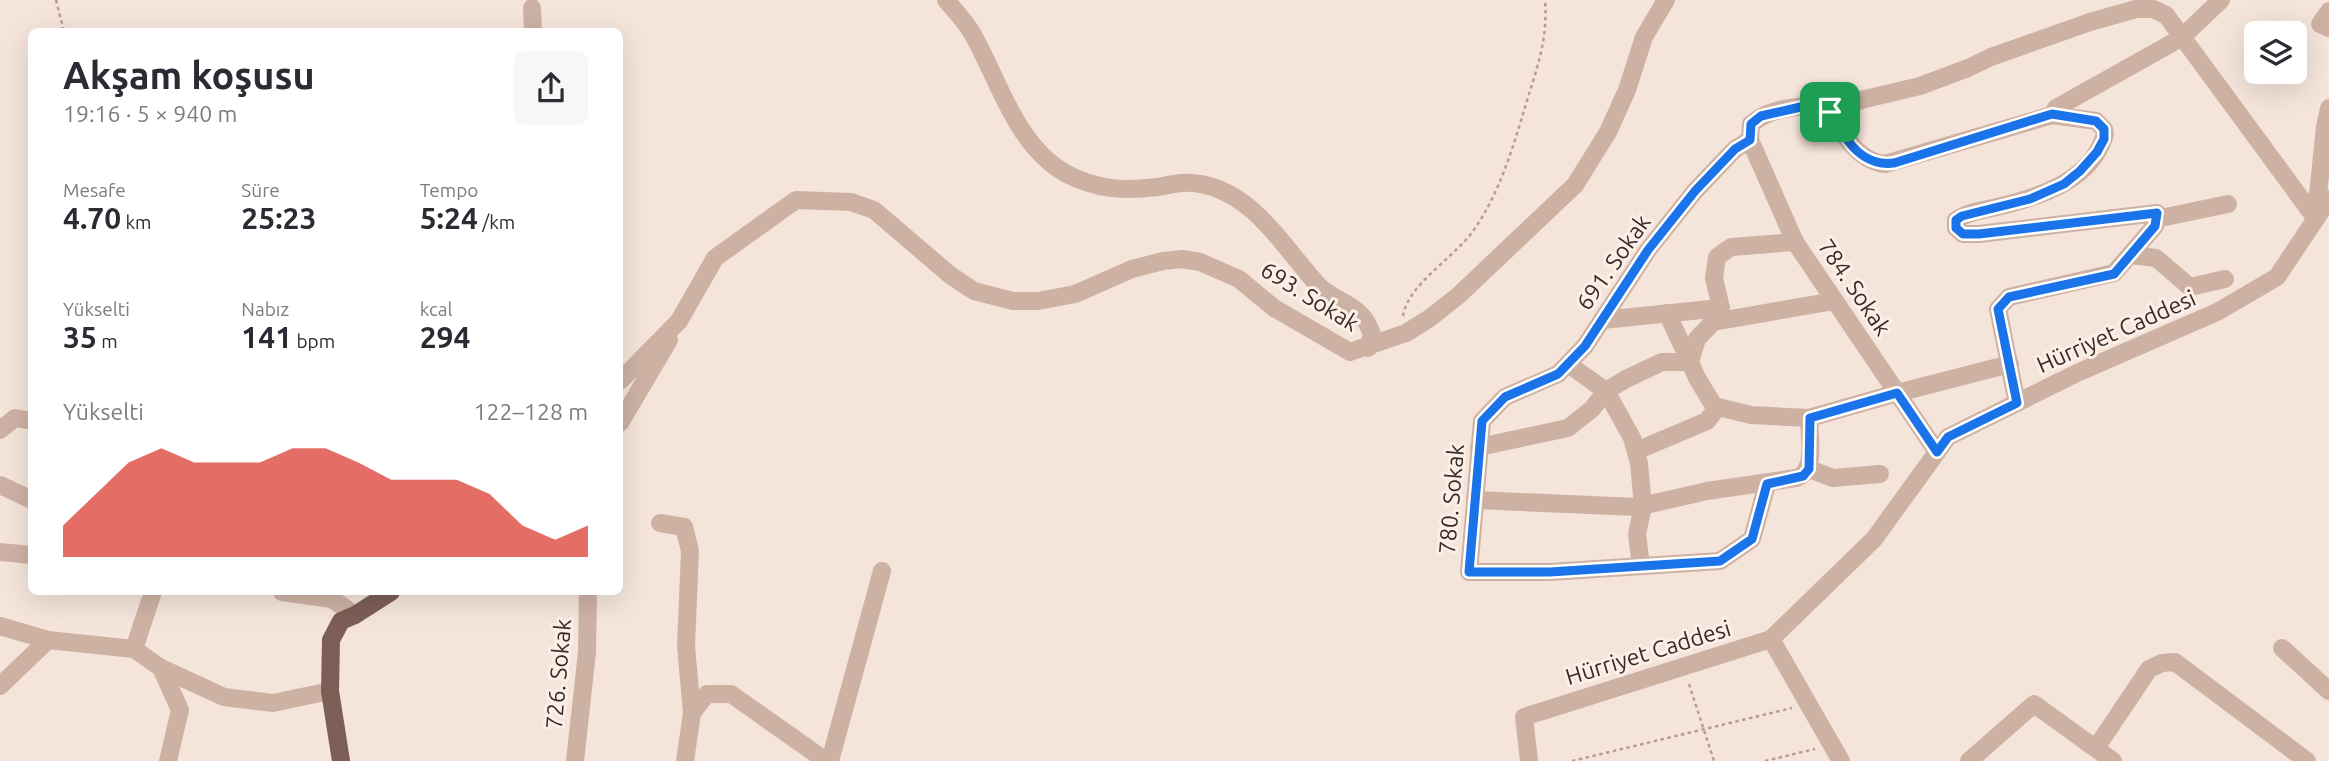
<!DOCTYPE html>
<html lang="tr">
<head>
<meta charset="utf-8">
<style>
	body { margin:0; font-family:Ubuntu,sans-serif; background:#f7f7f7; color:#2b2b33; height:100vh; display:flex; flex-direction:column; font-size:26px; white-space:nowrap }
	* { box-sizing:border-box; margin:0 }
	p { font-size:23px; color:#7c7c81 }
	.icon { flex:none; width:38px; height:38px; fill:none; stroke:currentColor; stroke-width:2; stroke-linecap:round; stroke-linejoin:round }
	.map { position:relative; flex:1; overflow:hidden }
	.panel { position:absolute; left:28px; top:28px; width:595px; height:567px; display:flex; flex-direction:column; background:#fff; border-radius:10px; box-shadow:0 7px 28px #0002 }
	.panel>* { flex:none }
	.fabs { position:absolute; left:2244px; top:21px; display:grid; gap:14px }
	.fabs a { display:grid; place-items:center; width:63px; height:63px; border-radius:10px; background:#fff; box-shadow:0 7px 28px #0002; font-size:35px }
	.pin { position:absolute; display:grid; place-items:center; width:60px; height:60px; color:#fff; margin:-30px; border-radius:14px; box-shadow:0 4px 10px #0006 }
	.round { display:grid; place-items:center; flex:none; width:74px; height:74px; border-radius:10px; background:#f7f7f7 }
	.summary { display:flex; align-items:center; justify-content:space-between; height:119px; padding:0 35px }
	h1 { font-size:38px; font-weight:600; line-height:52px }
	.stats { display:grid; grid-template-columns:repeat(3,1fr); gap:10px; height:119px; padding:7px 35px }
	.stats div { display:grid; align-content:center }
	.stats b { font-size:30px; font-weight:600 }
	.stats small { font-size:19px; font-weight:400 }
	.stats p { font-size:19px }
	.chart { height:196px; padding:14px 35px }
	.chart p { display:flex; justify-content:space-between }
	.chart svg { width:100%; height:126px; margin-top:7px; fill:#d93025; opacity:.7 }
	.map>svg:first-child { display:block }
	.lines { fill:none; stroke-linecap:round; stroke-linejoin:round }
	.path { stroke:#b99c8e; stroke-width:2.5; stroke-dasharray:3.5 3.5; stroke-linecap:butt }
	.minor { stroke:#cdb2a4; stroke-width:18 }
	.major { stroke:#7c5e56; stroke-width:18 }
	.route-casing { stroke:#fff; stroke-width:14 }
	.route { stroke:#1a73e8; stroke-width:9 }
	.labels { text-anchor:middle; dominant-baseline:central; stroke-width:6; stroke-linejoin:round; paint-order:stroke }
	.street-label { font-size:23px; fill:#382a27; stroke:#fbefe7 }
</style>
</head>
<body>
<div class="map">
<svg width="2329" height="761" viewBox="0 0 2329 761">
	<rect width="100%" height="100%" fill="#f4e4da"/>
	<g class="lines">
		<g class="path">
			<polyline points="56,0 64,32"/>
			<path d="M 1403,316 C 1408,284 1454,258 1473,231 C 1500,193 1513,147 1526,104 C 1537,67 1548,40 1545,0"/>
			<polyline points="1689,684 1714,761"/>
			<polyline points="1572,761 1792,708"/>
			<polyline points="1765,761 1815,749"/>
		</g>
		<g class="minor">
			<path d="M 946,0 C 955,11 965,21 972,33 C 999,80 1015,144 1065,173 C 1097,190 1123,191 1158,187 C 1172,184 1185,181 1200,184 C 1254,193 1284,248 1318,285 C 1331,299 1355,304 1365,320 C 1368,324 1370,329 1372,334 L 1368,348"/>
			<polyline points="532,8 533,32"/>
			<polyline points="2329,11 2320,24 2329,28"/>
			<polyline points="2329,108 2325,127 2329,126"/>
			<polyline points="1830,112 1861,100 1920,86 1968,68 1991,57 2090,22 2136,9 2153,9 2166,15 2316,219"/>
			<polyline points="2052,115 2056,108 2181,38 2221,0"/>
			<polyline points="1750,140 1735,149 1695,191 1648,250 1585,346 1558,374 1505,397 1482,421 1469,572 1550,572 1720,561 1752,539 1767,484"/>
			<polyline points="2316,214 2325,127"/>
			<polyline points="2156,219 2228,204"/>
			<polyline points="2130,255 2156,258 2190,287 2225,279"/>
			<polyline points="1667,313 1690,362"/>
			<polyline points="1602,320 1721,308"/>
			<polyline points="1713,322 1834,301"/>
			<polyline points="1690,362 1697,339 1713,322 1721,308 1714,278 1717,257 1731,247 1795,242"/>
			<polyline points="1568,364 1606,391 1632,438 1639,463 1643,506 1637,534 1641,566"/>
			<polyline points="620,381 679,321 715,258 796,200 851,202 874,210 950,275 974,291 1013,301 1038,301 1075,294 1132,269 1163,261 1182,259 1200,262 1239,279 1274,308 1350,352 1406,333 1430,318 1459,295 1575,185 1608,132 1627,90 1644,37 1666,0"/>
			<polyline points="620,423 669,340"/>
			<polyline points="0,430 15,418 32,421"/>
			<polyline points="1479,447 1568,428 1592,409 1606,391 1626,379 1662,362 1690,362 1697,378 1714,406 1751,415 1809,418 1897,393 2010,364"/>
			<polyline points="1636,451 1707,421 1716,409 1714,406"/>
			<path d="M 1937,452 L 1795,242 L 1750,140 L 1751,124 C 1763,114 1775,110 1790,108 C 1802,106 1817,104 1828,111 C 1833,114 1837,122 1840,128 C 1850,145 1864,162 1885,164 L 2052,115 L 2096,121 L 2104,129 L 2105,134 C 2092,181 2039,197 1997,207 C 1984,210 1967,212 1956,220 L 1956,228 L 1963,234 L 1979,234 L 2157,213 L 2155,226 L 2114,273 L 2009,297 L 1998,309 L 2017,403"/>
			<polyline points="1809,469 1833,478 1880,474"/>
			<polyline points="0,485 32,500"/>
			<path d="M 1475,500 L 1637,507 L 1707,491 L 1796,478 C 1817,472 1809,436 1809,418"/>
			<polyline points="660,523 684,527 690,551 686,646 692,713"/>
			<polyline points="0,552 32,555"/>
			<polyline points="282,592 332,599 355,615"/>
			<polyline points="0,626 48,640 134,649 161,668 180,710 168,761"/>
			<polyline points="1771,639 1841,761"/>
			<polyline points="2282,648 2329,691"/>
			<polyline points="134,649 153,592"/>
			<polyline points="161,668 224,697 273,703 330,691"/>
			<polyline points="0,686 48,640"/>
			<polyline points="2096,748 2149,669 2162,663 2175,662 2307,761"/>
			<polyline points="575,761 587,652 588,592"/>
			<polyline points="685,761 692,713 707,694 731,694 826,761"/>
			<polyline points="830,761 882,571"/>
			<polyline points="1529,761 1524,717 1771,639 1874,539 1948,437 2077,373 2217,312 2277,277 2329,199"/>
			<polyline points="1969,761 2034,704 2113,761"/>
		</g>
		<polyline class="major" points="341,761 330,691 331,640 341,621 355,615 391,592"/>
	</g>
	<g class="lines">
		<defs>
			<path id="route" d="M 1805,106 C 1813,106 1825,107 1831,113 C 1836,119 1839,127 1843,133 C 1854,152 1871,166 1894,163 L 2052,114 L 2096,121 L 2104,129 L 2104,139 L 2097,152 L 2080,171 L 2064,184 L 2030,199 L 1962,216 L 1956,220 L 1956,228 L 1963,234 L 1979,234 L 2157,213 L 2155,226 L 2114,274 L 2009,297 L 1998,309 L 2017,403 L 1948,437 L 1937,452 L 1897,393 L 1810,418 L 1809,469 L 1803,476 L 1767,484 L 1752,539 L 1720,561 L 1550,572 L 1469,572 L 1482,421 L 1505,397 L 1558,374 L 1585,346 L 1648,250 L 1695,191 L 1735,149 L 1750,140 L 1751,124 L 1761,116 Z"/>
		</defs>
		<use href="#route" class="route-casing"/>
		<use href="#route" class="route"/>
	</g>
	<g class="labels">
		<g class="street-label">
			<text transform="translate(1613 262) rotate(-55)">691. Sokak</text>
			<text transform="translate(1855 287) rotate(56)">784. Sokak</text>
			<text transform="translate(1310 296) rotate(32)">693. Sokak</text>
			<text transform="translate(2116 331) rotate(-24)">Hürriyet Caddesi</text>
			<text transform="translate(1451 499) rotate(-85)">780. Sokak</text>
			<text transform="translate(1648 652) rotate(-17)">Hürriyet Caddesi</text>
			<text transform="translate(558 674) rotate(-85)">726. Sokak</text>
		</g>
	</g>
</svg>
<div class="fabs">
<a><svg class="icon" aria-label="layers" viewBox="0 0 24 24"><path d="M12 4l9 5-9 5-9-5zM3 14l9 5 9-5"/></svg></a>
</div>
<div class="pin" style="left:1830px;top:112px;background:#1e9e55"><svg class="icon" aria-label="arrive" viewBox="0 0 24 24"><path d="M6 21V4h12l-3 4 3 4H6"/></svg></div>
<section class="panel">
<div class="summary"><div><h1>Akşam koşusu</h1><p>19:16 · 5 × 940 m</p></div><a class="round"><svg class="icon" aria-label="share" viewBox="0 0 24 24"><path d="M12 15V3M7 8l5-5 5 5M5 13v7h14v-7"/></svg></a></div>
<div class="stats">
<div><p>Mesafe</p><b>4.70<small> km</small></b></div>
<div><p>Süre</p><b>25:23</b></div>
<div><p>Tempo</p><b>5:24<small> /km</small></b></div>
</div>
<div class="stats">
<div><p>Yükselti</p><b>35<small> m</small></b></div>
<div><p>Nabız</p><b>141<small> bpm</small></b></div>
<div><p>kcal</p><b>294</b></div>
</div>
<div class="chart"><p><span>Yükselti</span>122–128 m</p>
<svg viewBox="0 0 160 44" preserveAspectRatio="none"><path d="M0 44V33L10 22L20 11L30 6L40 11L50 11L60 11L70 6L80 6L90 11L100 17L110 17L120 17L130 22L140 33L150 38L160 33V44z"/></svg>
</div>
</section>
</div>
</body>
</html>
